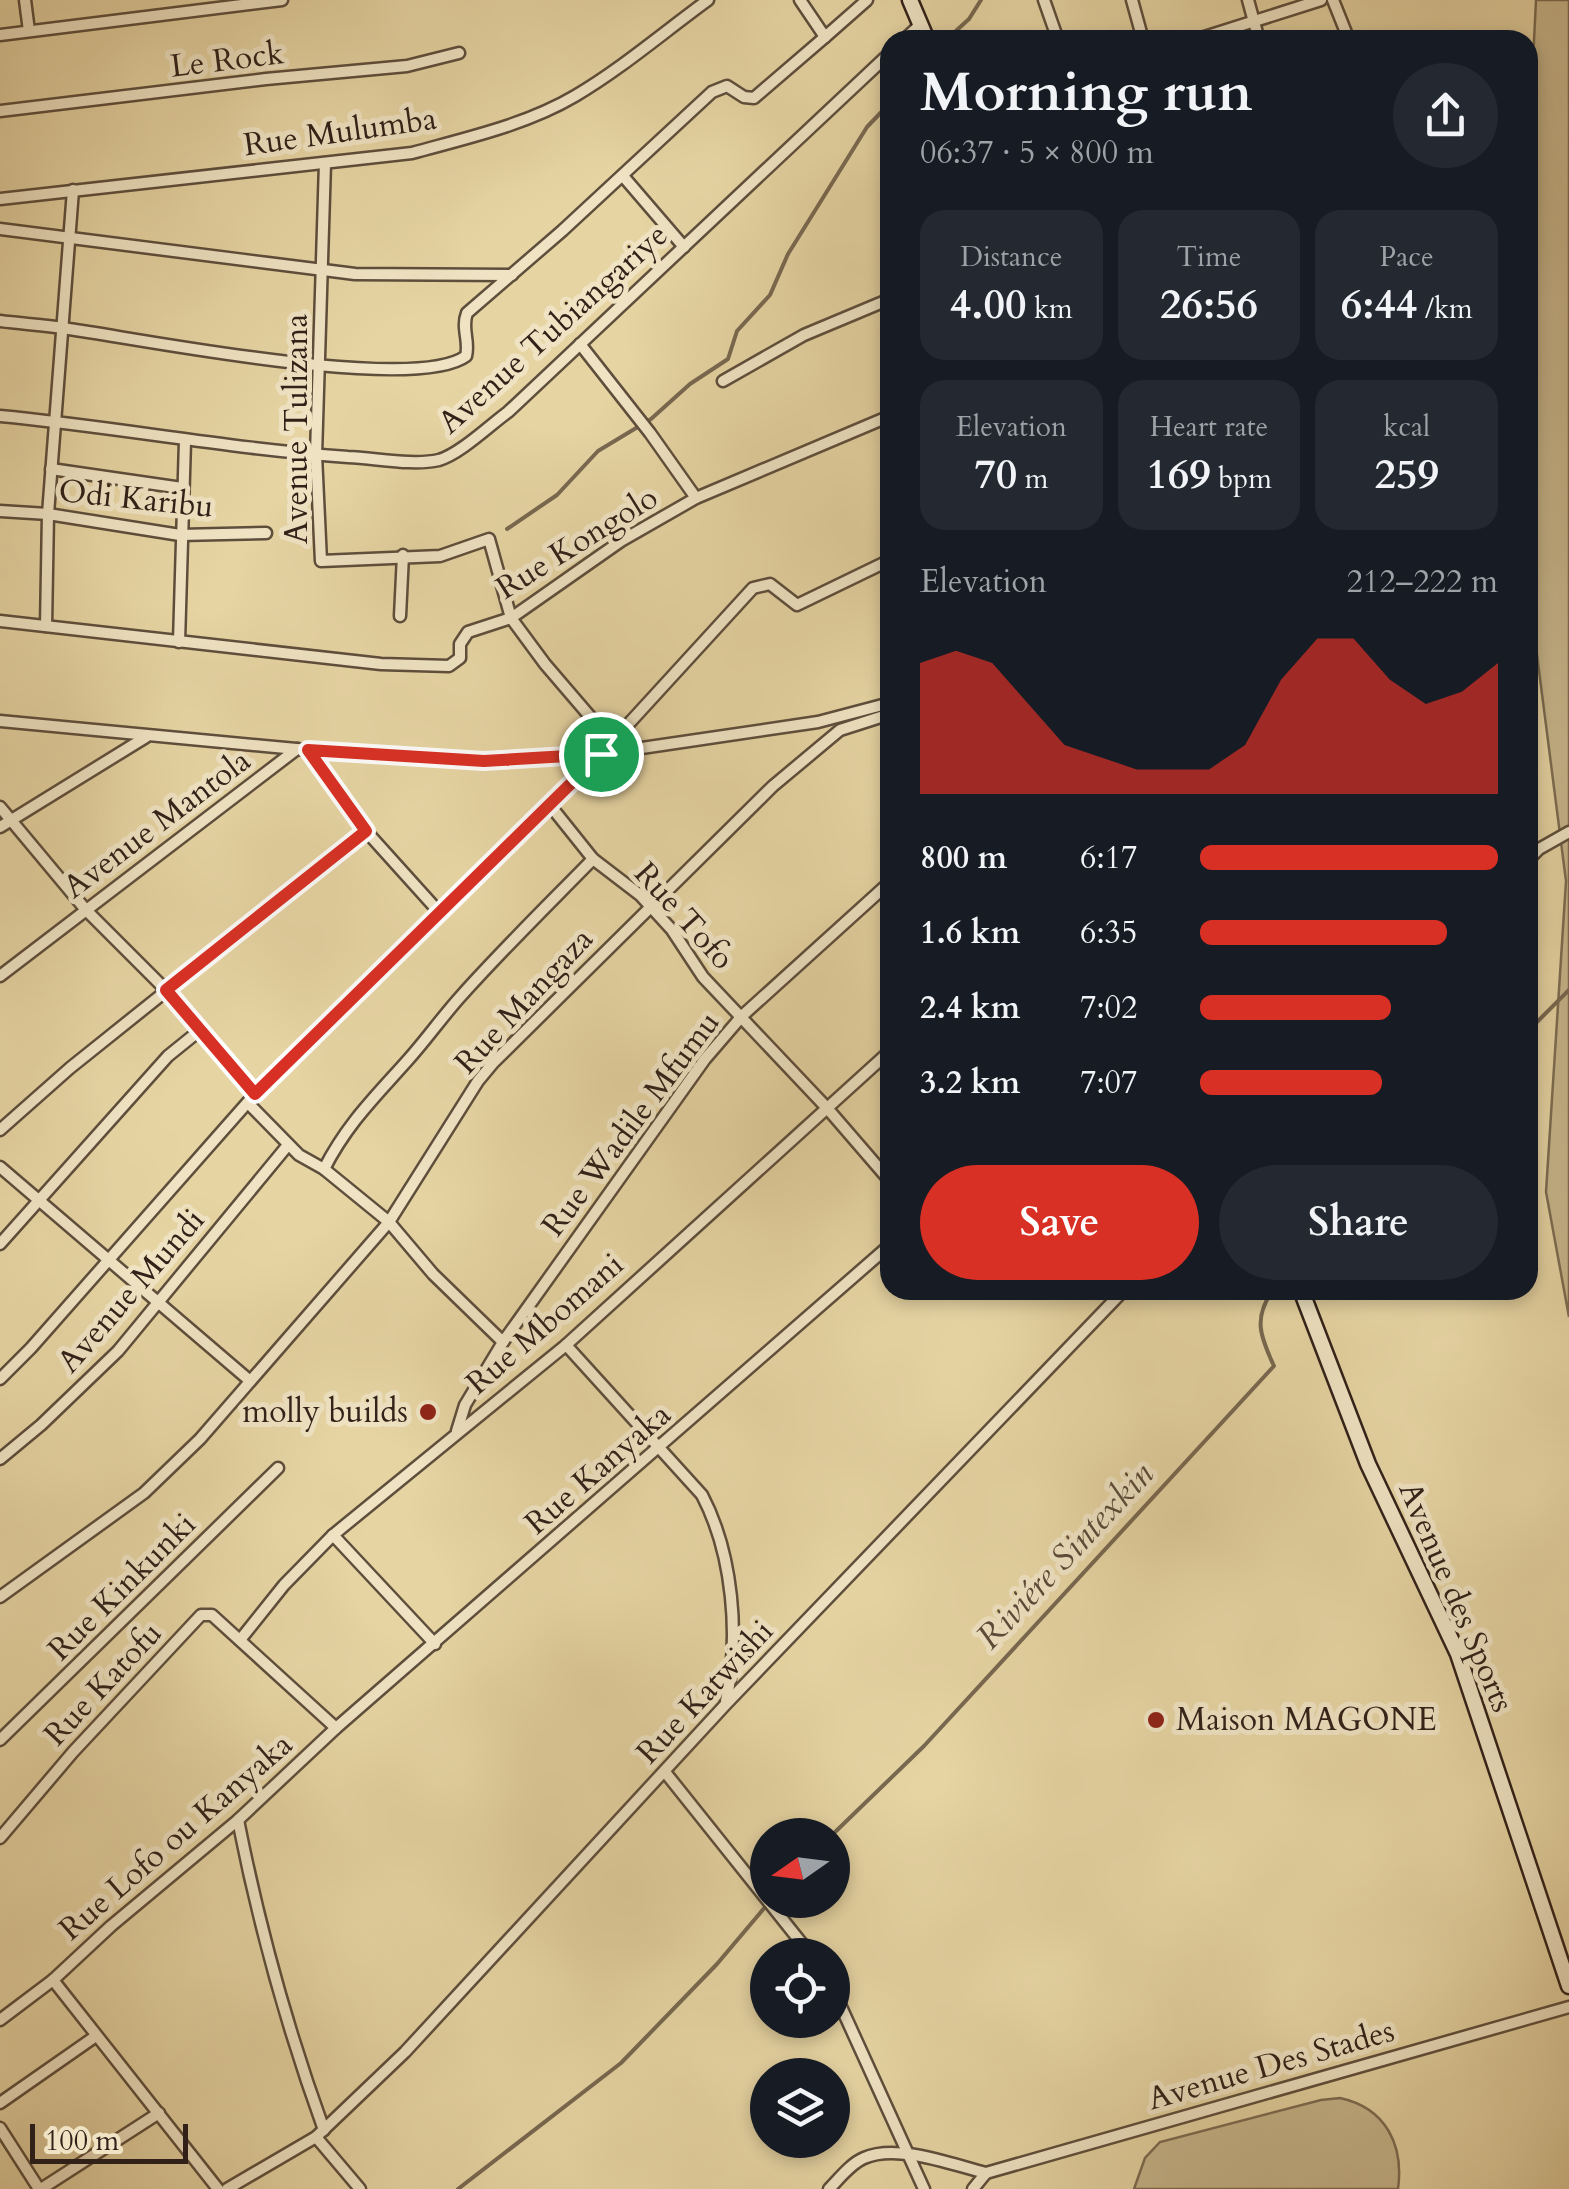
<!DOCTYPE html>
<html lang="en">
<head>
<meta charset="utf-8">
<style>
	body { margin:0; font-family:Cardo,serif; background:#242831; color:#f1f3f6; height:100vh; display:flex; flex-direction:column; font-size:38px; white-space:nowrap }
	* { box-sizing:border-box; margin:0 }
	p { font-size:32px; color:#9ea1a6 }
	.icon { flex:none; width:55px; height:55px; fill:none; stroke:currentColor; stroke-width:2; stroke-linecap:round; stroke-linejoin:round }
	.map { position:relative; flex:1; overflow:hidden }
	.drawer { position:absolute; left:880px; top:30px; width:658px; height:1270px; display:flex; flex-direction:column; background:#171b24; border-radius:30px; box-shadow:0 5px 15px #0003 }
	.drawer>* { flex:none }
	.needle { width:65px; rotate:256deg }
	.fabs { position:absolute; left:750px; top:1818px; display:grid; gap:20px }
	.fabs a { display:grid; place-items:center; width:100px; height:100px; border-radius:50%; background:#171b24; box-shadow:0 5px 15px #0003; font-size:50px }
	.scale { position:absolute; left:30px; bottom:25px; width:158px; box-sizing:border-box; padding-left:10px; border:5px solid #312119; border-top:0; font-size:28px; line-height:35px; white-space:nowrap; color:#312119; -webkit-text-stroke:8px #efe3c3; paint-order:stroke }
	.pin { position:absolute; display:grid; place-items:center; width:85px; height:85px; color:#fff; margin:-42px; border:5px solid #fff; border-radius:50%; box-shadow:0 2px 10px #0007 }
	.round { display:grid; place-items:center; flex:none; width:105px; height:105px; border-radius:52px; background:#242831 }
	.overview { display:flex; align-items:center; justify-content:space-between; height:170px; padding:0 40px }
	h1 { font-size:55px; font-weight:700; line-height:75px }
	.figures { display:grid; grid-template-columns:repeat(3,1fr); gap:15px; height:170px; padding:10px 40px }
	.figures div { display:grid; align-content:center; border-radius:25px; background:#242831; text-align:center }
	.figures b { font-size:42px; font-weight:700 }
	.figures small { font-size:28px; font-weight:400 }
	.figures p { font-size:28px }
	.chart { height:280px; padding:20px 40px }
	.chart p { display:flex; justify-content:space-between }
	.chart svg { width:100%; height:180px; margin-top:10px; fill:#d93025; opacity:.7 }
	.button { display:flex; gap:20px; margin-top:auto; padding:20px 40px }
	.button a { flex:1; height:115px; border-radius:60px; background:#d93025; color:#fff; font-size:40px; font-weight:700; line-height:115px; text-align:center }
	.button a+a { background:#242831; color:#f1f3f6 }
	ul { padding:0 40px; list-style:none; font-size:32px }
	li { display:grid; grid-template-columns:160px 120px 1fr; align-items:center; height:75px }
	li i { height:25px; border-radius:12px; background:#d93025 }
	.map>svg:first-child { display:block }
	.green { fill:#c7b68c; stroke:#7c6c52; stroke-width:2.5 }
	.lines { fill:none; stroke-linecap:round; stroke-linejoin:round }
	.stream { stroke:#786850; stroke-width:4 }
	.street-casing { stroke:#5e4e3c; stroke-width:15 }
	.secondary-casing { stroke:#312119; stroke-width:19 }
	.street { stroke:#efe3c3; stroke-width:10 }
	.secondary { stroke:#efe3c3; stroke-width:14 }
	.route-casing { stroke:#fff; stroke-width:20 }
	.route { stroke:#d93025; stroke-width:12 }
	.poi-dot { fill:#8f2418; stroke:#efe3c3; stroke-width:4 }
	.labels { text-anchor:middle; dominant-baseline:central; stroke-width:10; stroke-linejoin:round; paint-order:stroke }
	.street-label { font-size:32px; fill:#312119; stroke:#efe3c3 }
	.poi-label { font-size:32px; fill:#312119; stroke:#efe3c3; text-anchor:end }
	.water-label { font-size:35px; font-style:italic; fill:#5b4a39; stroke:#efe3c3 }
</style>
</head>
<body>
<div class="map">
<svg width="1569" height="2189" viewBox="0 0 1569 2189">
	<rect width="100%" height="100%" fill="#e6d4a3"/>
	<filter id="stains"><feTurbulence type="fractalNoise" baseFrequency=".002" numOctaves="4"/><feColorMatrix values="0 0 0 0 .2 0 0 0 0 .09 0 0 0 0 .02 0 0 0 .5 -.17"/></filter>
	<radialGradient id="worn" r=".72"><stop offset=".6" stop-color="#630" stop-opacity="0"/><stop offset="1" stop-color="#630" stop-opacity=".3"/></radialGradient>
	<g class="green">
		<polygon points="1536,0 1569,0 1569,1317 1546,1192 1566,881 1528,585 1528,164"/>
		<path d="M 1340,2098 C 1386,2108 1404,2145 1398,2189 L 1134,2189 L 1145,2158 L 1160,2142 L 1321,2100 Z"/>
	</g>
	<g class="lines">
		<g class="stream">
			<polyline points="946,40 969,19 981,0"/>
			<polyline points="507,529 557,495 598,451 651,419 690,384 728,359 737,331 770,295 788,254 867,127 890,103"/>
			<polyline points="1528,1031 1569,990"/>
			<path d="M 832,1835 L 924,1746 L 1274,1366 C 1260,1336 1253,1318 1273,1290"/>
			<polyline points="458,2189 621,2063 717,1964 766,1906"/>
		</g>
		<defs>
			<g id="street">
				<polyline points="25,0 29,31"/>
				<polyline points="800,0 825,37 867,0"/>
				<polyline points="1044,0 1058,40"/>
				<polyline points="1132,0 1143,40"/>
				<polyline points="1248,0 1259,40"/>
				<polyline points="1333,0 1349,40"/>
				<polyline points="0,35 282,0"/>
				<polyline points="904,40 920,25"/>
				<polyline points="1195,40 1321,0"/>
				<polyline points="0,111 266,79 407,66 459,53"/>
				<polyline points="325,163 316,455 321,561 440,556 489,539 511,618 545,664 611,741"/>
				<polyline points="623,176 684,247"/>
				<path d="M 0,199 L 412,153 C 466,138 526,125 575,96 C 621,69 664,32 708,0"/>
				<polyline points="0,229 355,274 512,275"/>
				<path d="M 0,321 C 23,324 46,325 69,329 C 141,339 415,394 466,356 C 470,341 461,328 467,313 L 562,231 L 712,92 L 727,86 L 744,97 L 754,98 L 825,37"/>
				<polyline points="580,344 650,433 696,498"/>
				<polyline points="723,381 804,335 890,299"/>
				<path d="M 0,416 C 117,427 231,449 348,457 C 376,458 412,466 439,460 C 460,454 490,425 508,412 L 890,53"/>
				<polyline points="51,469 182,488"/>
				<polyline points="0,511 48,514 180,535 266,533"/>
				<polyline points="400,616 403,555"/>
				<polyline points="0,621 381,664 449,666 460,658 460,644 468,632 511,618 621,541 696,498 890,416"/>
				<polyline points="46,626 48,514 73,190"/>
				<polyline points="179,642 185,441"/>
				<polyline points="0,721 307,750 484,761 601,754 818,722 890,703"/>
				<polyline points="307,750 366,831 439,912"/>
				<polyline points="549,804 593,859 640,895 672,930 703,977 827,1108 890,1181"/>
				<polyline points="0,807 86,910 166,990 255,1094"/>
				<polyline points="0,827 146,737"/>
				<polyline points="1528,860 1539,849 1569,832"/>
				<polyline points="0,976 297,749"/>
				<polyline points="248,1103 299,1155 324,1169 389,1222 433,1274 503,1342"/>
				<polyline points="0,1130 70,1068 366,831"/>
				<polyline points="0,1167 249,1380"/>
				<path d="M 324,1169 C 347,1124 374,1098 407,1061 C 426,1040 442,1017 461,996 C 503,949 549,904 593,859"/>
				<polyline points="0,1244 168,1056 199,1031"/>
				<path d="M 566,1345 L 702,1495 C 733,1554 740,1637 726,1701"/>
				<polyline points="0,1379 31,1348 255,1094 601,754 753,588 770,584 797,605 890,560"/>
				<polyline points="457,1431 465,1405 503,1342 705,1059 742,1016 890,882"/>
				<polyline points="0,1459 41,1425 118,1351 288,1145"/>
				<polyline points="333,1535 435,1644"/>
				<polyline points="0,1597 144,1493 200,1439 389,1222 478,1081 493,1063 773,786 840,730 890,714"/>
				<polyline points="240,1640 284,1585 333,1535 566,1345 890,1051"/>
				<polyline points="0,1740 278,1468"/>
				<polyline points="665,1772 811,1955"/>
				<path d="M 238,1820 C 259,1926 287,2028 324,2130"/>
				<polyline points="0,1838 73,1752 201,1615 212,1615 336,1728"/>
				<polyline points="53,1980 218,2189"/>
				<polyline points="832,1987 924,2189"/>
				<polyline points="0,2020 53,1980 111,1926 238,1820 336,1728 890,1245"/>
				<polyline points="0,2103 96,2036"/>
				<polyline points="0,2128 39,2189"/>
				<polyline points="316,2137 360,2189"/>
				<polyline points="41,2189 159,2113"/>
				<polyline points="227,2189 316,2137 405,2052 726,1704 1124,1290"/>
				<path d="M 829,2189 C 839,2179 850,2164 864,2158 C 897,2143 953,2165 986,2173 L 1569,2007"/>
				<polyline points="973,2189 986,2173"/>
			</g>
			<g id="secondary">
				<polyline points="910,0 927,40"/>
				<polyline points="1301,1290 1368,1464 1458,1654 1569,1986"/>
			</g>
		</defs>
		<use href="#street" class="street-casing"/>
		<use href="#secondary" class="secondary-casing"/>
		<use href="#street" class="street"/>
		<use href="#secondary" class="secondary"/>
	</g>
	<g class="lines">
		<defs>
			<polygon id="route" points="308,750 484,761 601,754 255,1094 166,990 366,831"/>
		</defs>
		<use href="#route" class="route-casing"/>
		<use href="#route" class="route"/>
	</g>
	<g class="poi-dot">
		<circle cx="428" cy="1412" r="10"/>
		<circle cx="1156" cy="1720" r="10"/>
	</g>
	<g class="labels">
		<g class="street-label">
			<text transform="translate(227 60) rotate(-7)">Le Rock</text>
			<text transform="translate(340 132) rotate(-8)">Rue Mulumba</text>
			<text transform="translate(553 329) rotate(-42)">Avenue Tubiangariye</text>
			<text transform="translate(297 429) rotate(-90)">Avenue Tulizana</text>
			<text transform="translate(136 499) rotate(6)">Odi Karibu</text>
			<text transform="translate(577 543) rotate(-32)">Rue Kongolo</text>
			<text transform="translate(157 824) rotate(-37)">Avenue Mantola</text>
			<text transform="translate(684 916) rotate(48)">Rue Tofo</text>
			<text transform="translate(524 1001) rotate(-47)">Rue Mangaza</text>
			<text transform="translate(631 1124) rotate(-53)">Rue Wadile Mfumu</text>
			<text transform="translate(131 1291) rotate(-49)">Avenue Mundi</text>
			<text transform="translate(545 1324) rotate(-41)">Rue Mbomani</text>
			<text transform="translate(598 1469) rotate(-41)">Rue Kanyaka</text>
			<text transform="translate(122 1587) rotate(-45)">Rue Kinkunki</text>
			<text transform="translate(1456 1597) rotate(67)">Avenue des Sports</text>
			<text transform="translate(103 1684) rotate(-47)">Rue Katofu</text>
			<text transform="translate(705 1692) rotate(-47)">Rue Katwishi</text>
			<text transform="translate(176 1837) rotate(-41)">Rue Lofo ou Kanyaka</text>
			<text transform="translate(1271 2065) rotate(-16)">Avenue Des Stades</text>
		</g>
		<g class="poi-label">
			<text x="408" y="1412">molly builds</text>
			<text x="1176" y="1720" text-anchor="start">Maison MAGONE</text>
		</g>
		<g class="water-label">
			<text transform="translate(1065 1556) rotate(-47)">Riviére Sintexkin</text>
		</g>
	</g>
	<rect width="100%" height="100%" filter="url(#stains)"/>
	<rect width="100%" height="100%" fill="url(#worn)"/>
</svg>
<div class="fabs">
<a><svg class="needle" viewBox="-14 -14 28 28"><path d="M0-13l5 13h-10z" fill="#e53935"/><path d="M0 13l5-13h-10z" fill="#9ea1a6"/></svg></a>
<a><svg class="icon" aria-label="locate" viewBox="0 0 24 24"><circle cx="12" cy="12" r="6"/><path d="M12 2v4M12 18v4M2 12h4M18 12h4"/></svg></a>
<a><svg class="icon" aria-label="layers" viewBox="0 0 24 24"><path d="M12 4l9 5-9 5-9-5zM3 14l9 5 9-5"/></svg></a>
</div>
<div class="scale">100 m</div>
<div class="pin" style="left:601px;top:754px;background:#1e9e55"><svg class="icon" aria-label="arrive" viewBox="0 0 24 24"><path d="M6 21V4h12l-3 4 3 4H6"/></svg></div>
<section class="drawer">
<div class="overview"><div><h1>Morning run</h1><p>06:37 · 5 × 800 m</p></div><a class="round"><svg class="icon" aria-label="share" viewBox="0 0 24 24"><path d="M12 15V3M7 8l5-5 5 5M5 13v7h14v-7"/></svg></a></div>
<div class="figures">
<div><p>Distance</p><b>4.00<small> km</small></b></div>
<div><p>Time</p><b>26:56</b></div>
<div><p>Pace</p><b>6:44<small> /km</small></b></div>
</div>
<div class="figures">
<div><p>Elevation</p><b>70<small> m</small></b></div>
<div><p>Heart rate</p><b>169<small> bpm</small></b></div>
<div><p>kcal</p><b>259</b></div>
</div>
<div class="chart"><p><span>Elevation</span>212–222 m</p>
<svg viewBox="0 0 160 44" preserveAspectRatio="none"><path d="M0 44V12L10 9L20 12L30 22L40 32L50 35L60 38L70 38L80 38L90 32L100 16L110 6L120 6L130 16L140 22L150 19L160 12V44z"/></svg>
</div>
<ul>
<li><b>800 m</b>6:17<i style="width:100%"></i></li>
<li><b>1.6 km</b>6:35<i style="width:83%"></i></li>
<li><b>2.4 km</b>7:02<i style="width:64%"></i></li>
<li><b>3.2 km</b>7:07<i style="width:61%"></i></li>
</ul>
<div class="button"><a>Save</a><a>Share</a></div>
</section>
</div>
</body>
</html>
